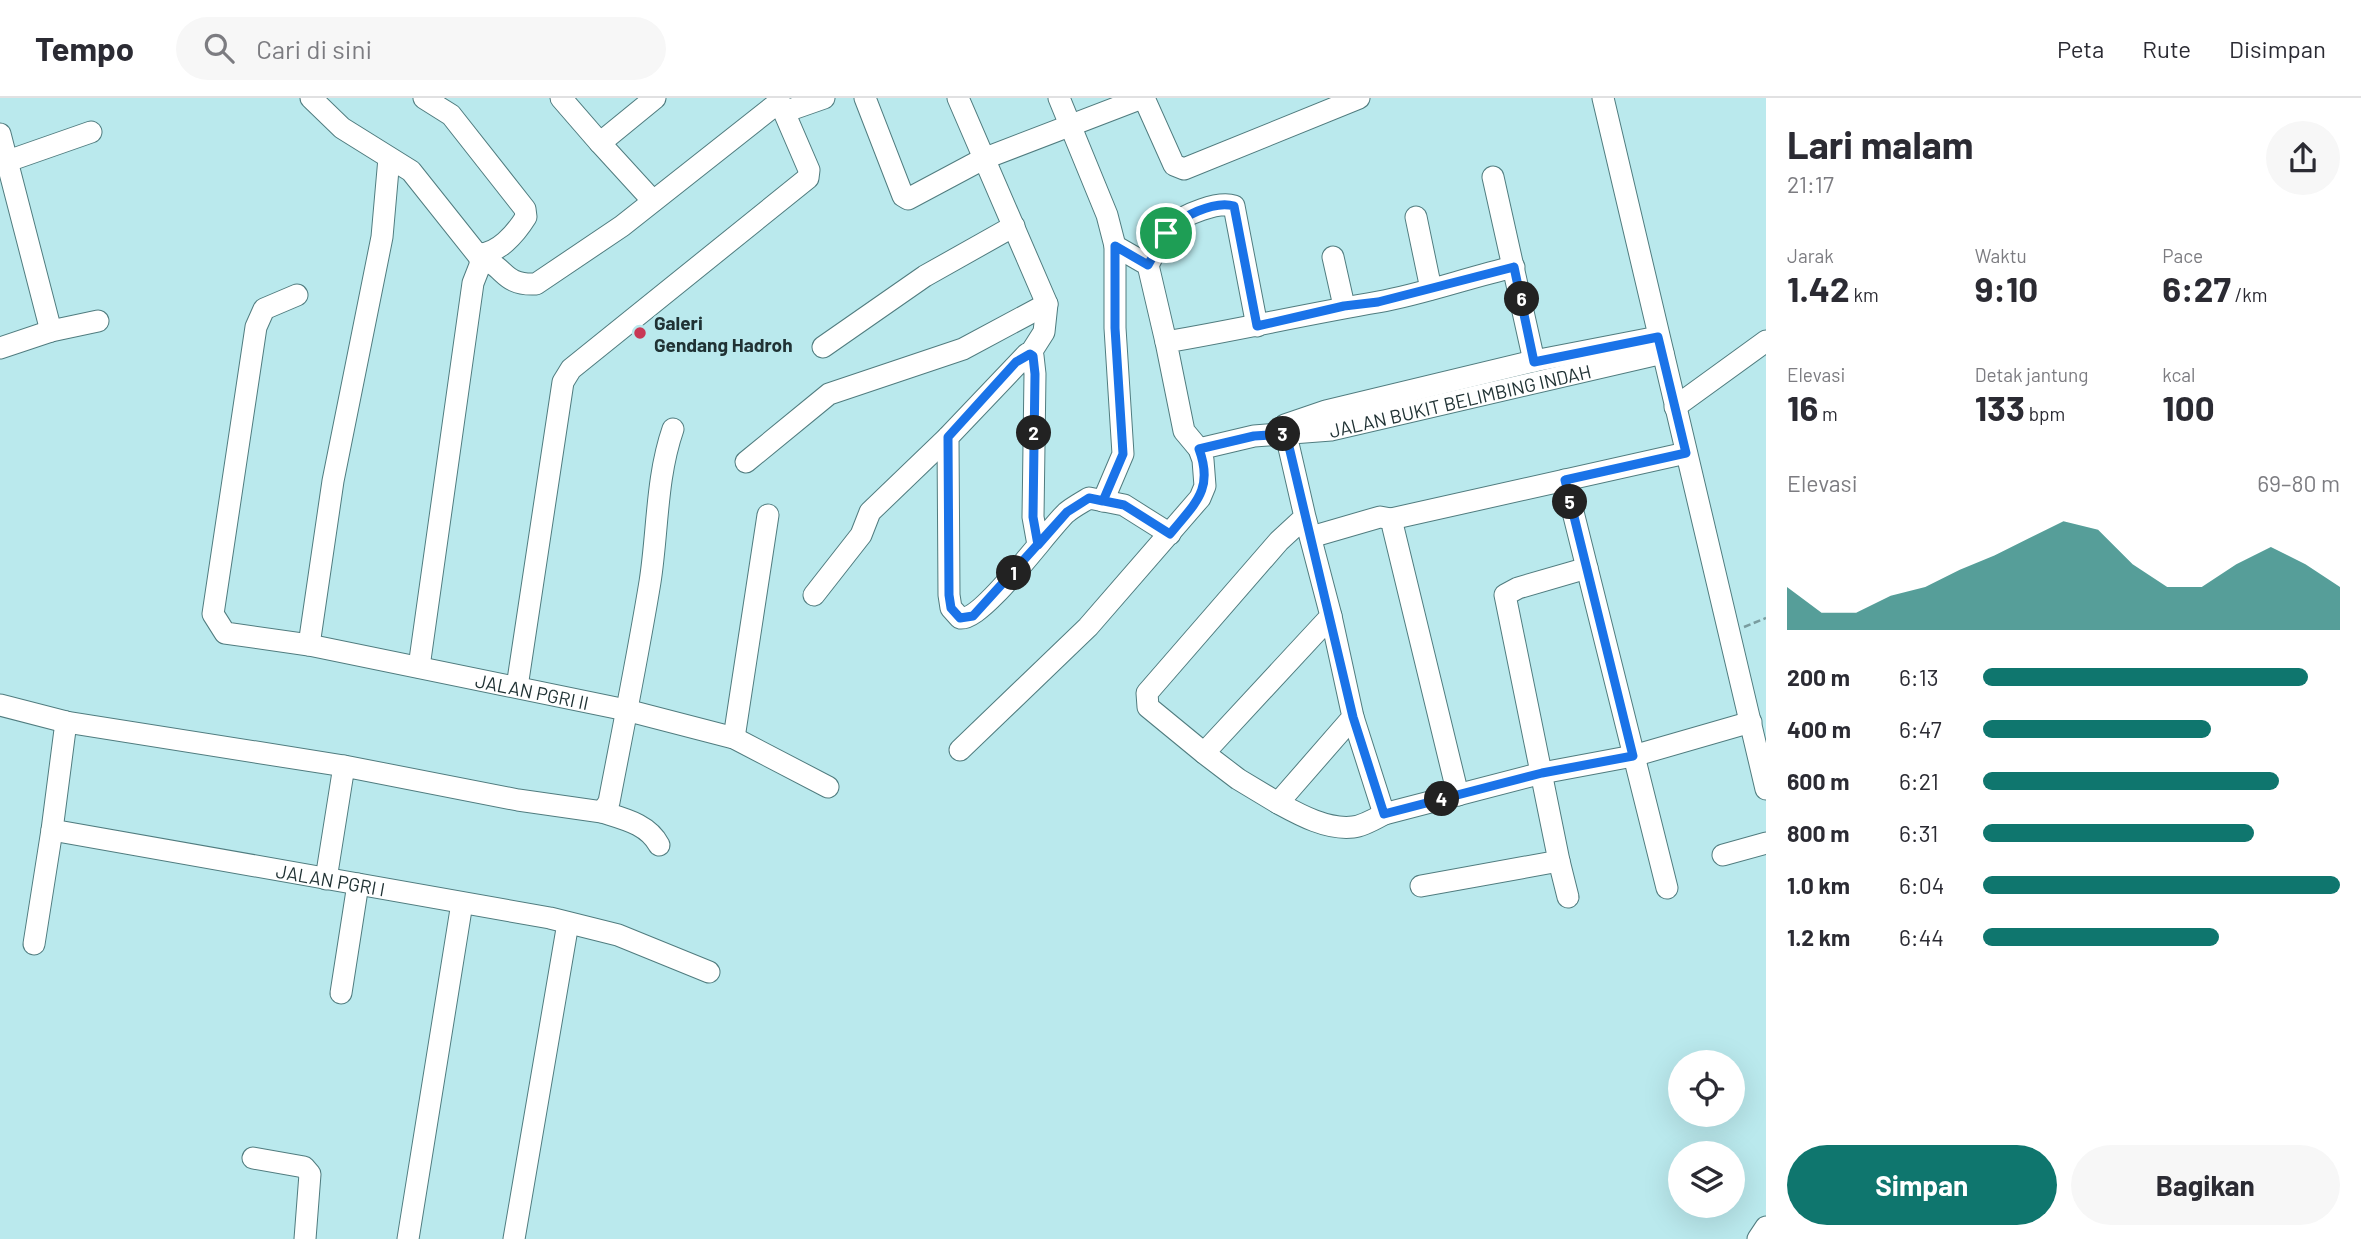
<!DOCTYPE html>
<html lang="id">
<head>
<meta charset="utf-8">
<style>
	body { margin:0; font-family:Barlow,sans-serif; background:#f7f7f7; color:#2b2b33; height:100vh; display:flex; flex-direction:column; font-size:26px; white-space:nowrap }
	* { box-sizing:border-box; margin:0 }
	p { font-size:23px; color:#7c7c81 }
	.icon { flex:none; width:38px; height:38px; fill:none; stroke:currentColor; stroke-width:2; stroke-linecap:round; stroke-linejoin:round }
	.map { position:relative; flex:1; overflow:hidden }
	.sheet { display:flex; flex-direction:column; background:#fff; width:595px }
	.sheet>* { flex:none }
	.controls { position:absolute; left:1668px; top:952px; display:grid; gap:14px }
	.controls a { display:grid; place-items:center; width:77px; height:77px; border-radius:50%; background:#fff; box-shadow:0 7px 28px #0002; font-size:35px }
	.pin { position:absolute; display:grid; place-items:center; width:60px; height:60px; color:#fff; margin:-30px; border:4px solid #fff; border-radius:50%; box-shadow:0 2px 7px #0007 }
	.km { position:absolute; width:35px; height:35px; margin:-18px; border-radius:50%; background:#222; color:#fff; font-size:19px; line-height:35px; text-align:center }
	.round { display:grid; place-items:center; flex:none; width:74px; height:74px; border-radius:37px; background:#f7f7f7 }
	.headline { display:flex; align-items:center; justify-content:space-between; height:119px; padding:0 21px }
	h1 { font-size:38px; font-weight:700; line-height:52px }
	.metrics { display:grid; grid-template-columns:repeat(3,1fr); gap:10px; height:119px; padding:7px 21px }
	.metrics div { display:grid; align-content:center }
	.metrics b { font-size:35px; font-weight:700 }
	.metrics small { font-size:19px; font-weight:400 }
	.metrics p { font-size:19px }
	.chart { height:196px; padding:14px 21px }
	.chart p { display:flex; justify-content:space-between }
	.chart svg { width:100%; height:126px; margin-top:7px; fill:#0f766e; opacity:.7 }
	.primary-button { display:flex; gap:14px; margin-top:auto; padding:14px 21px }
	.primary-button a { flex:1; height:80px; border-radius:42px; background:#0f766e; color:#fff; font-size:28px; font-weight:700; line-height:80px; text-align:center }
	.primary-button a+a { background:#f7f7f7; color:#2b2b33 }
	ul { padding:0 21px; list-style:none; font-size:23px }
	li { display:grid; grid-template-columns:112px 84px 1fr; align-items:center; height:52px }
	li i { height:18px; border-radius:9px; background:#0f766e }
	header { display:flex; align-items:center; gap:42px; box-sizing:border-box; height:98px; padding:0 35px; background:#fff; border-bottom:2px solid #e1e1e2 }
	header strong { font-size:33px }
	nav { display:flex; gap:38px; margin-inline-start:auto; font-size:24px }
	.search { width:490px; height:63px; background:#f7f7f7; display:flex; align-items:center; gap:18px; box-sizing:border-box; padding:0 24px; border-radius:38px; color:#7c7c81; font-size:26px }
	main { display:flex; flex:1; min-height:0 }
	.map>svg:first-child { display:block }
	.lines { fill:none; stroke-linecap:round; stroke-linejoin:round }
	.minor-casing { stroke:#507c7f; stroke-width:23 }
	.path { stroke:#799c9f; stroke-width:2.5; stroke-dasharray:7 3.5; stroke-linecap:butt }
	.minor { stroke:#fff; stroke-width:21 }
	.route-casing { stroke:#fff; stroke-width:14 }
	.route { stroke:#1a73e8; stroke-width:9 }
	.poi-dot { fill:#c83855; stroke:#bae9ed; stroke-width:2.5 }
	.labels { text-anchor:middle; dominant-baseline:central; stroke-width:5; stroke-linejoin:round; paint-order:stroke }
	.poi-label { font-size:19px; font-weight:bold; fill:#203234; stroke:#bae9ed; text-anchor:start }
	.street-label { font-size:19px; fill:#203234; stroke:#bae9ed }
</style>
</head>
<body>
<header>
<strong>Tempo</strong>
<div class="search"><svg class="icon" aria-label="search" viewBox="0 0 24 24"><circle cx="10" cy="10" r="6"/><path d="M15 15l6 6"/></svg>Cari di sini</div>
<nav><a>Peta</a><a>Rute</a><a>Disimpan</a></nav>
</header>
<main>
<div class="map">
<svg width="1766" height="1141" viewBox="0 0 1766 1141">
	<rect width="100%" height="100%" fill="#bae9ed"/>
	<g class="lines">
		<defs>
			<g id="minor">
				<path d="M 311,0 L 342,30 L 411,73 L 477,156 C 498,157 516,135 526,119 L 525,111 L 451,17 L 424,0"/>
				<polyline points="561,0 600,45 655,0"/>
				<polyline points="865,0 903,98 908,101 983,61 1142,0"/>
				<polyline points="958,0 1047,206 1044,234 1030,256"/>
				<polyline points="1059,0 1107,117 1115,148 1148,167 1166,244"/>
				<polyline points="1144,0 1174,67 1184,71 1359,0"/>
				<polyline points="1603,0 1766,691"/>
				<polyline points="784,14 824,0"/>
				<polyline points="0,36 51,233"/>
				<polyline points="600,45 653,103"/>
				<polyline points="8,63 91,34"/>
				<polyline points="1493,79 1534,263"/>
				<polyline points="1416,119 1431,191"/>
				<polyline points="1333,159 1344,208"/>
				<path d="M 480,163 C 505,164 500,188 536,186 L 622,128 L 779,4"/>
				<path d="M 1148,167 C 1155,155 1161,138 1171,128 C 1185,116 1218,103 1234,108 L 1257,228"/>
				<path id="s1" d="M 297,197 L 264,211 L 256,229 L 213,516 L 225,535 L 309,547 L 626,612 L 734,640 L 828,689"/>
				<polyline points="823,249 925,178 1014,128"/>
				<polyline points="0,250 51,233 98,223"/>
				<polyline points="1675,309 1766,243"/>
				<polyline points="1285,327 1326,313 1534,263 1658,239"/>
				<polyline points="1284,328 1305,419 1279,443 1147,595 1148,609 1204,655 1331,518 1305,419"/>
				<path id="s2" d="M 1199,351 L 1254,338 L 1331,332 L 1663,255"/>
				<polyline points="746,364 829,296 963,251 1047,206"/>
				<polyline points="1565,382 1667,790"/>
				<polyline points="1103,403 1123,356 1115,230 1115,148"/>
				<polyline points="1391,421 1686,355"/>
				<polyline points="1311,439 1380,419 1391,421 1458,697"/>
				<path d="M 1038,447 L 1033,419 L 1035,276 L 1033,258 L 1027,256 L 948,339 L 949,497 L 951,510 L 960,520 C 983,523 1046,434 1066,415 C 1073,409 1081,405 1089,400 L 1124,407 L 1170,436"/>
				<polyline points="814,497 861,437 870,414 948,339"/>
				<polyline points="309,547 333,383 382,139 389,60"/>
				<polyline points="419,569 473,185 484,157"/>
				<polyline points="517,589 563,284 571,271 808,80 809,72 778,0"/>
				<polyline points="0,607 66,624 344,668"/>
				<polyline points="1353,619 1384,716 1542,675 1633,658 1751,624"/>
				<path id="s3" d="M 66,624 L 52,732 L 550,820 L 618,837 L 709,874"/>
				<polyline points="734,640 768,417"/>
				<path d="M 960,652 L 1088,529 L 1200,400 L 1205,388 L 1203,362 L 1199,351 L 1184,333 L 1166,244 C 1237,232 1307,216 1378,204 C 1424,196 1469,179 1514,169"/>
				<polyline points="1204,655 1238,681 1278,705 1353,619 1331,518"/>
				<path d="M 1278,705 C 1300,717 1327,732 1353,729 C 1363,728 1375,721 1384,716"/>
				<path d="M 602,714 C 624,721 648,726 659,747"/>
				<polyline points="1723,757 1766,745"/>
				<polyline points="1559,763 1568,799"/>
				<path d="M 326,781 L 344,668 L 518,702 L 602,714 L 609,704 C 623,631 638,557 650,484 C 658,433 656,380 673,331"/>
				<polyline points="1421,788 1559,763 1505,497 1518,490 1587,470"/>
				<polyline points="34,846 52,732"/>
				<polyline points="341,895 358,786"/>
				<polyline points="253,1060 304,1069 310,1076 305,1141"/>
				<polyline points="408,1141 462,805"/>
				<polyline points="514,1141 568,825"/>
				<polyline points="1758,1141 1766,1129"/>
			</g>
		</defs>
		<use href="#minor" class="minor-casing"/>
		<polyline class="path" points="1744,529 1766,520"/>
		<use href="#minor" class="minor"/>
	</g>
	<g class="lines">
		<defs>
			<path id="route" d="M 1166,135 L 1148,167 L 1115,148 L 1115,230 L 1123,356 L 1103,403 L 1089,400 L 1067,414 L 973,518 L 960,520 L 951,510 L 949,497 L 948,339 L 1016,264 L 1030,256 L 1033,258 L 1035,276 L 1033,419 L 1038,447 L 1067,414 L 1089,400 L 1124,407 L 1170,436 C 1195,405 1214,392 1199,351 L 1254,338 L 1286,336 L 1353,619 L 1384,716 L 1542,675 L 1633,658 L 1565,382 L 1686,355 L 1658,239 L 1534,264 L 1514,169 L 1378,204 L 1344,208 L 1257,228 L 1234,108 C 1215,102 1178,119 1166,135"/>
		</defs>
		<use href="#route" class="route-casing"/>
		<use href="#route" class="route"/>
	</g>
	<circle class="poi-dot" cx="640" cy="235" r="7"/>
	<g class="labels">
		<g class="poi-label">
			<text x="654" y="224">Galeri<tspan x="654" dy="22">Gendang Hadroh</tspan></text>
		</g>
		<g class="street-label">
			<text stroke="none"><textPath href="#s2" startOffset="266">JALAN BUKIT BELIMBING INDAH</textPath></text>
			<text stroke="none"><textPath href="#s1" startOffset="681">JALAN PGRI II</textPath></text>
			<text stroke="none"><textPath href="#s3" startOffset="392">JALAN PGRI I</textPath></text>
		</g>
	</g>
</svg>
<div class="controls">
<a><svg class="icon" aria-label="locate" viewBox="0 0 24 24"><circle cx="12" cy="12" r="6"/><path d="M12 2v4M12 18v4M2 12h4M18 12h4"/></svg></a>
<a><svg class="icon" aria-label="layers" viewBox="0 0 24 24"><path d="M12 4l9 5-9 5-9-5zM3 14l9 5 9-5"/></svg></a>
</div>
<div class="pin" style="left:1166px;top:135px;background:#1e9e55"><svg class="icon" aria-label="arrive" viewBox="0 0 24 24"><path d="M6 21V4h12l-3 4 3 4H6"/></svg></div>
<b class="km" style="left:1014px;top:475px">1</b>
<b class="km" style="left:1034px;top:335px">2</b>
<b class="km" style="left:1283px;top:336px">3</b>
<b class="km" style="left:1442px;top:701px">4</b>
<b class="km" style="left:1570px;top:404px">5</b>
<b class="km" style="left:1522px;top:201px">6</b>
</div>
<section class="sheet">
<div class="headline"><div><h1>Lari malam</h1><p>21:17</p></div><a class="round"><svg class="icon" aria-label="share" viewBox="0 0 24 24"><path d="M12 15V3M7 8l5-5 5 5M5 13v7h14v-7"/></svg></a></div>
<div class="metrics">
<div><p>Jarak</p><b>1.42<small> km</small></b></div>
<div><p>Waktu</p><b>9:10</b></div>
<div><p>Pace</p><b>6:27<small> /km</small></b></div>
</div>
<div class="metrics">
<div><p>Elevasi</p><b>16<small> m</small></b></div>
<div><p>Detak jantung</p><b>133<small> bpm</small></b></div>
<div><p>kcal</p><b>100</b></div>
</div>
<div class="chart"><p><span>Elevasi</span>69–80 m</p>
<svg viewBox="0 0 160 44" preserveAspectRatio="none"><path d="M0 44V29L10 38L20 38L30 32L40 29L50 23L60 18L70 12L80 6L90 9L100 21L110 29L120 29L130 21L140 15L150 21L160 29V44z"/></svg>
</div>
<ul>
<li><b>200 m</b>6:13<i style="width:91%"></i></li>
<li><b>400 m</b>6:47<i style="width:64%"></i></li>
<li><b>600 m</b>6:21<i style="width:83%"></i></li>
<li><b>800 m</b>6:31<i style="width:76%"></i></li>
<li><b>1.0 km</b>6:04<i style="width:100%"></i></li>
<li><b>1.2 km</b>6:44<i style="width:66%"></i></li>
</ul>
<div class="primary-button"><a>Simpan</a><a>Bagikan</a></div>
</section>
</main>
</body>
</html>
